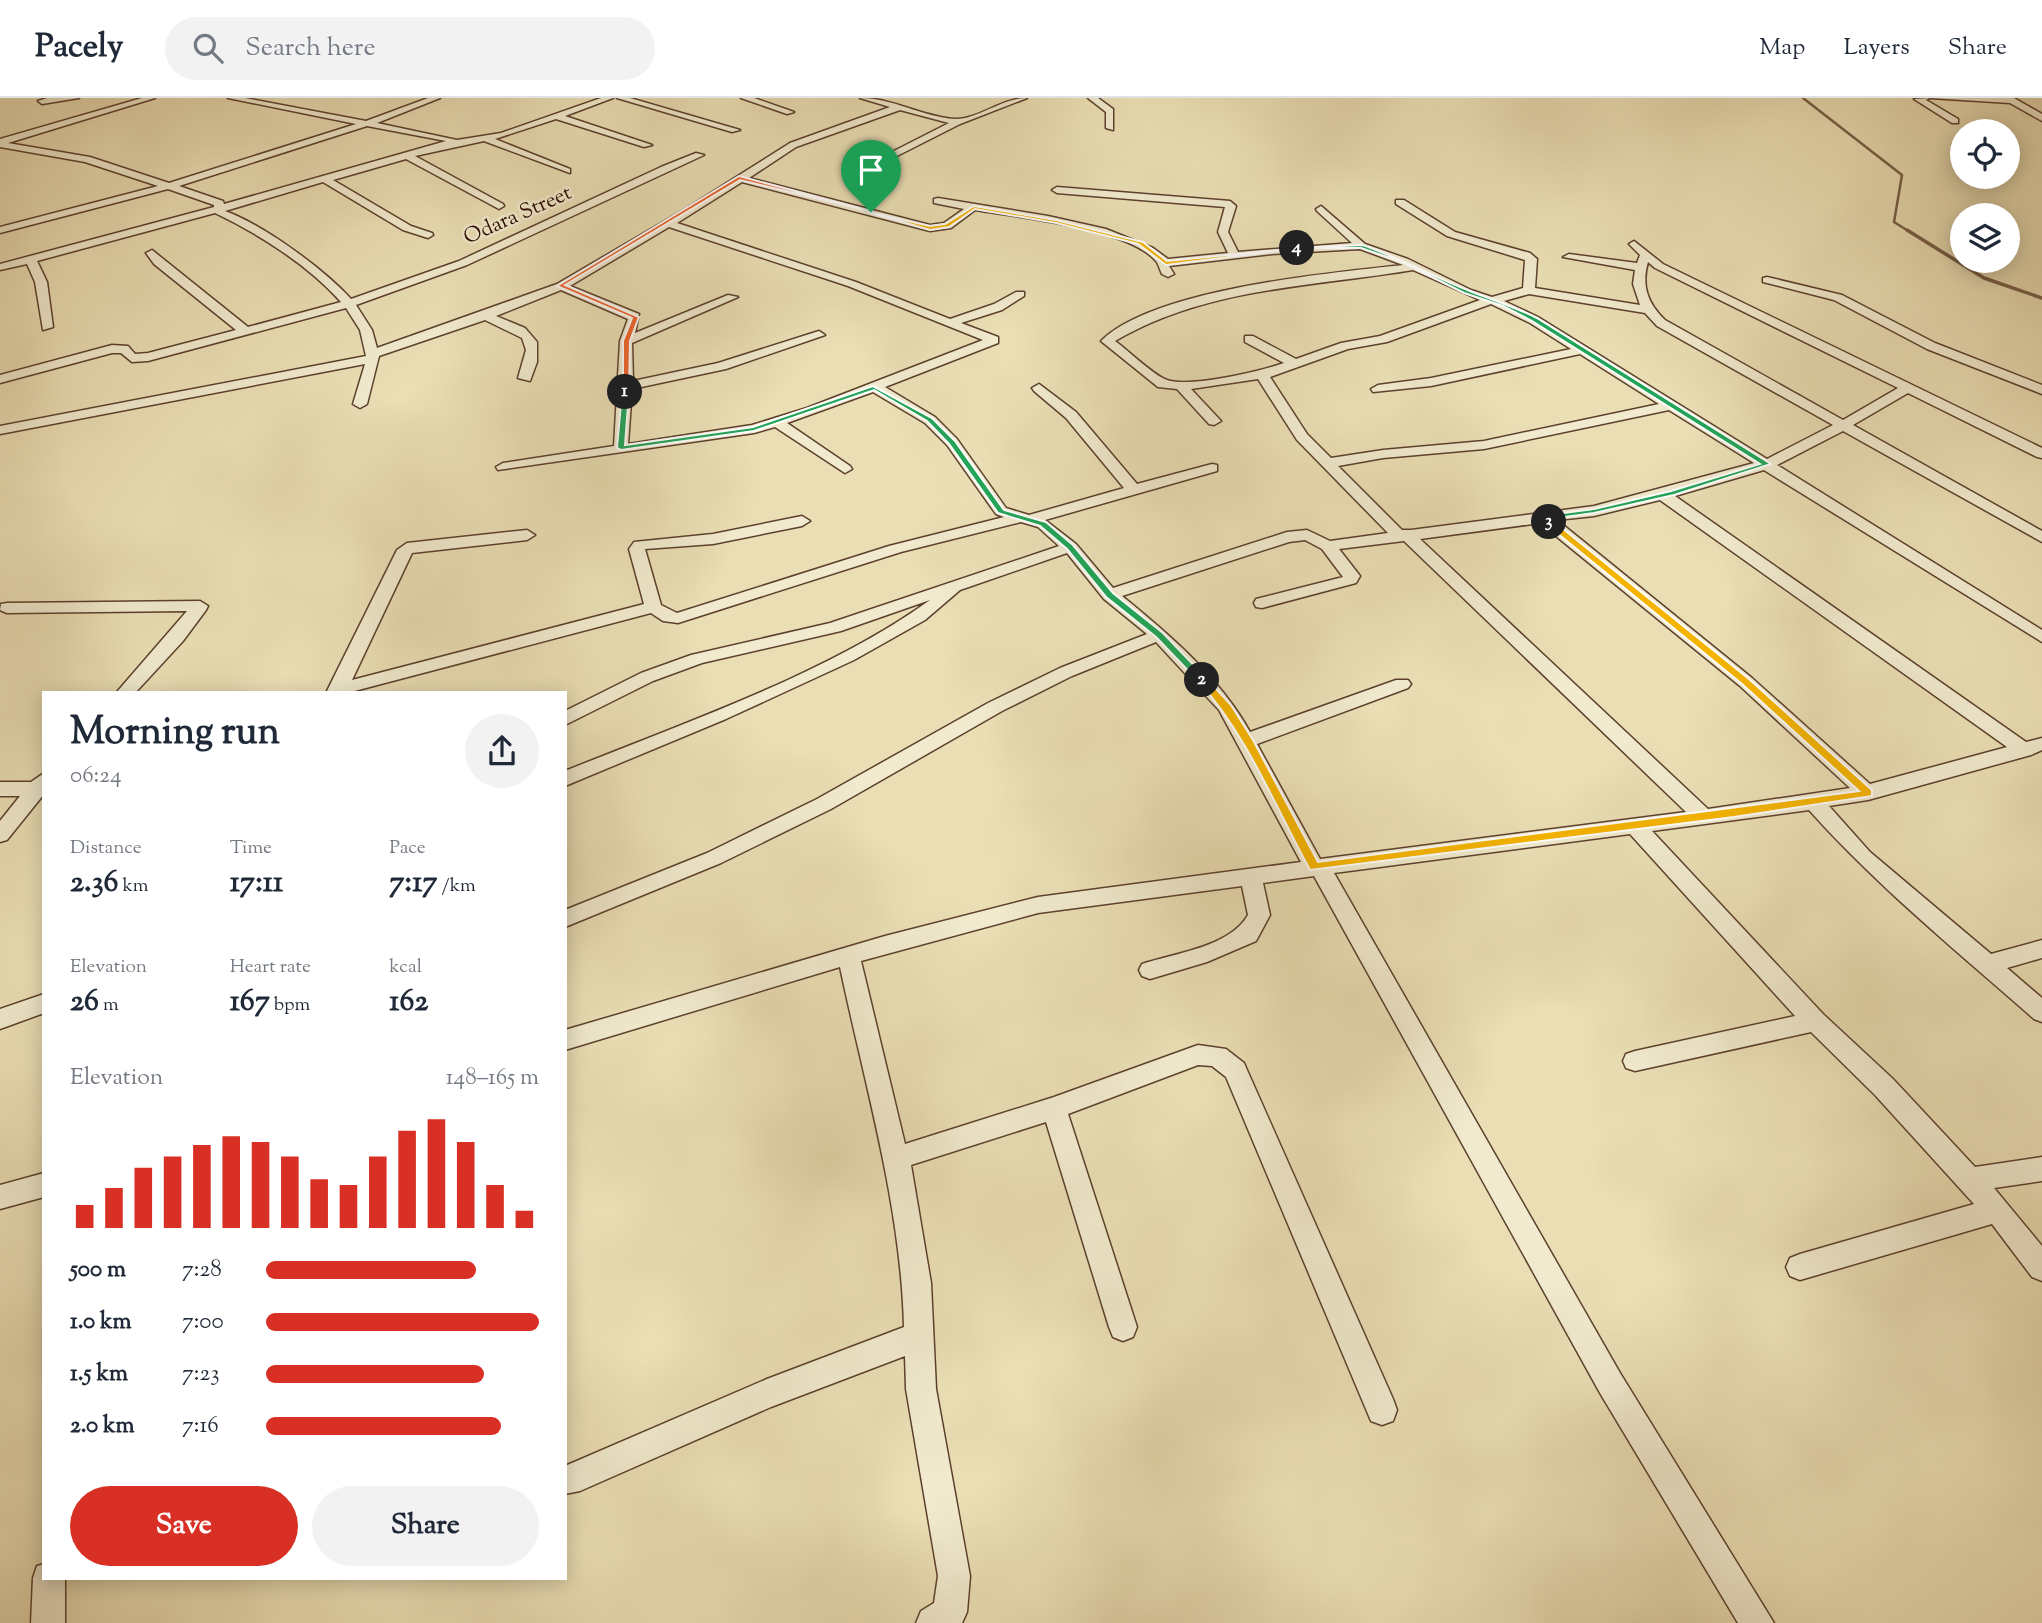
<!DOCTYPE html>
<html lang="en">
<head>
<meta charset="utf-8">
<style>
	body { margin:0; font-family:"Sorts Mill Goudy",serif; background:#f2f2f3; color:#1f2937; height:100vh; display:flex; flex-direction:column; font-size:26px; white-space:nowrap }
	* { box-sizing:border-box; margin:0 }
	p { font-size:23px; color:#747a83 }
	.icon { flex:none; width:38px; height:38px; fill:none; stroke:currentColor; stroke-width:2; stroke-linecap:round; stroke-linejoin:round }
	.map { position:relative; flex:1; overflow:hidden }
	.drawer { position:absolute; left:42px; top:593px; width:525px; height:889px; display:flex; flex-direction:column; background:#fff; border-radius:0px; box-shadow:0 4px 18px #0003 }
	.drawer>* { flex:none }
	.buttons { position:absolute; left:1950px; top:21px; display:grid; gap:14px }
	.buttons a { display:grid; place-items:center; width:70px; height:70px; border-radius:50%; background:#fff; box-shadow:0 4px 18px #0003; font-size:35px }
	.pin { position:absolute; display:grid; place-items:center; width:60px; height:60px; color:#fff; margin:-72px -30px; border-radius:50% 50% 50% 0; rotate:-45deg; box-shadow:0 0 7px #0007 }
	.pin .icon { rotate:45deg }
	.km { position:absolute; width:35px; height:35px; margin:-18px; border-radius:50%; background:#222; color:#fff; font-size:19px; line-height:35px; text-align:center }
	.round { display:grid; place-items:center; flex:none; width:74px; height:74px; border-radius:37px; background:#f2f2f3 }
	.head { display:flex; align-items:center; justify-content:space-between; height:119px; padding:0 28px }
	h1 { font-size:38px; font-weight:800; line-height:52px }
	.stats { display:grid; grid-template-columns:repeat(3,1fr); gap:10px; height:119px; padding:7px 28px }
	.stats div { display:grid; align-content:center }
	.stats b { font-size:30px; font-weight:800 }
	.stats small { font-size:19px; font-weight:400 }
	.stats p { font-size:19px }
	.chart { height:196px; padding:14px 28px }
	.chart p { display:flex; justify-content:space-between }
	.chart svg { width:100%; height:126px; margin-top:7px; stroke:#d93025; stroke-width:6 }
	.action { display:flex; gap:14px; margin-top:auto; padding:14px 28px }
	.action a { flex:1; height:80px; border-radius:42px; background:#d93025; color:#fff; font-size:28px; font-weight:800; line-height:80px; text-align:center }
	.action a+a { background:#f2f2f3; color:#1f2937 }
	ul { padding:0 28px; list-style:none; font-size:23px }
	li { display:grid; grid-template-columns:112px 84px 1fr; align-items:center; height:52px }
	li i { height:18px; border-radius:9px; background:#d93025 }
	header { display:flex; align-items:center; gap:42px; box-sizing:border-box; height:98px; padding:0 35px; background:#fff; border-bottom:2px solid #e0e1e3 }
	header strong { font-size:33px }
	nav { display:flex; gap:38px; margin-inline-start:auto; font-size:24px }
	.search { width:490px; height:63px; background:#f2f2f3; display:flex; align-items:center; gap:18px; box-sizing:border-box; padding:0 24px; border-radius:38px; color:#747a83; font-size:26px }
	.map>svg:first-child { display:block }
	.lines { fill:none; stroke-linecap:round; stroke-linejoin:round }
	.stream-far1 { stroke:#775e47; stroke-width:2.5 }
	.stream { stroke:#775e47; stroke-width:3.5 }
	.minor-casing { stroke:#5c402d; stroke-width:3 }
	.minor { fill:#f1eace; fill-rule:evenodd }
	.split-1 { fill:#f0652b; stroke:#fff; stroke-width:2 }
	.split-2 { fill:#22a559; stroke:#fff; stroke-width:2 }
	.split-3 { fill:#f5b400; stroke:#fff; stroke-width:2 }
	.split-4 { fill:#22a559; stroke:#fff; stroke-width:2 }
	.split-5 { fill:#f5b400; stroke:#fff; stroke-width:2 }
	.labels { text-anchor:middle; dominant-baseline:central; stroke-width:5; stroke-linejoin:round; paint-order:stroke }
	.far-street-label { font-size:21px; fill:#2c0b00; stroke:#f1eace }
</style>
</head>
<body>
<header>
<strong>Pacely</strong>
<div class="search"><svg class="icon" aria-label="search" viewBox="0 0 24 24"><circle cx="10" cy="10" r="6"/><path d="M15 15l6 6"/></svg>Search here</div>
<nav><a>Map</a><a>Layers</a><a>Share</a></nav>
</header>
<div class="map">
<svg width="2042" height="1525" viewBox="0 0 2042 1525">
	<rect width="100%" height="100%" fill="#eadeb4"/>
	<filter id="stains"><feTurbulence type="fractalNoise" baseFrequency=".00286" numOctaves="4"/><feColorMatrix values="0 0 0 0 .2 0 0 0 0 .09 0 0 0 0 .02 0 0 0 .5 -.17"/></filter>
	<radialGradient id="worn" r=".72"><stop offset=".6" stop-color="#630" stop-opacity="0"/><stop offset="1" stop-color="#630" stop-opacity=".3"/></radialGradient>
	<g class="lines">
		<polyline class="stream-far1" points="1803,0 1902,77 1894,124 1910,134"/>
		<polyline class="stream" points="1907,132 1984,180 2042,200"/>
		<defs>
			<g id="minor">
				<polygon points="47,0 79,0 42,6 38,3"/>
				<path d="M 142,0 L 155,0 L 8,45 L 90,59 L 169,85 L 356,26 L 228,0 L 245,0 L 366,23 L 428,0 L 440,0 L 377,25 L 457,42 L 501,35 L 601,0 L 613,0 L 565,18 L 652,47 L 644,49 L 556,21 L 495,41 L 570,71 L 570,75 L 484,43 L 415,58 L 503,106 L 504,108 L 499,111 L 406,61 L 333,82 L 411,128 L 432,135 L 433,137 L 428,140 L 403,132 L 323,84 L 225,113 C 262,126 324,171 351,201 L 459,163 L 661,69 L 696,55 L 704,57 L 467,167 L 356,207 L 372,232 L 377,250 L 557,186 L 687,110 L 790,45 L 890,9 L 860,0 C 893,0 923,19 955,21 C 977,22 1002,0 1027,0 L 960,26 L 891,61 L 888,56 L 949,25 L 900,12 L 796,49 L 749,80 L 930,127 L 944,125 L 964,111 L 934,105 L 934,101 L 938,100 L 1048,118 L 1106,131 L 1153,150 L 1168,161 L 1228,155 L 1218,134 L 1225,109 L 1057,95 L 1052,92 L 1057,89 L 1230,103 L 1236,108 L 1228,134 L 1238,154 L 1352,145 L 1317,113 L 1316,111 L 1321,108 L 1365,146 L 1408,161 L 1471,192 L 1492,199 L 1523,190 L 1525,162 L 1447,138 L 1396,106 L 1396,102 L 1404,102 L 1455,134 L 1530,155 L 1537,161 L 1535,190 L 1640,207 L 1633,186 L 1635,172 L 1563,159 L 1569,156 L 1637,165 L 1640,157 L 1629,146 L 1634,143 L 1663,166 L 2042,350 L 2042,360 L 2037,359 L 1908,295 L 1853,327 L 2042,433 L 2042,444 L 1843,333 L 1777,367 L 2042,532 L 2042,544 L 1764,372 L 1675,398 L 2026,644 L 2042,640 L 2042,652 L 2031,657 L 1868,702 L 1829,708 L 1870,754 L 1991,856 L 2042,842 L 2042,860 L 2007,870 L 2042,900 L 2042,924 L 2034,921 C 1957,853 1878,789 1809,712 L 1652,733 L 1823,916 L 1893,981 L 1975,1069 L 2042,1059 L 2042,1083 L 1994,1090 L 2042,1148 L 2042,1183 L 2032,1179 L 1992,1126 L 1800,1182 L 1790,1178 L 1786,1169 L 1790,1160 L 1800,1156 L 1974,1106 L 1875,997 L 1811,934 L 1635,973 L 1626,970 L 1623,963 L 1626,956 L 1635,953 L 1795,918 L 1630,736 L 1334,775 L 1620,1275 L 1774,1525 L 1738,1525 L 1600,1295 L 1314,778 L 1263,785 L 1270,817 L 1256,843 L 1207,864 L 1150,881 L 1142,878 L 1139,872 L 1142,866 C 1175,855 1230,849 1248,817 L 1242,788 L 1038,815 L 861,863 L 905,1046 L 1054,999 L 1198,947 L 1226,951 L 1244,965 L 1247,972 L 1393,1301 L 1397,1312 L 1393,1323 L 1382,1327 L 1371,1323 L 1226,979 L 1212,968 L 1198,967 L 1068,1016 L 1137,1229 L 1133,1239 L 1123,1243 L 1113,1239 L 1109,1229 L 1046,1024 L 911,1067 L 931,1185 L 936,1291 L 970,1478 L 967,1514 L 962,1525 L 916,1525 L 921,1513 L 934,1505 L 938,1478 L 906,1291 L 905,1258 L 771,1309 L 580,1393 L 565,1396 L 565,1368 L 767,1281 L 904,1229 C 901,1107 865,988 840,869 L 565,952 L 565,932 L 885,838 L 1038,799 L 1301,764 L 1219,612 L 1156,544 L 1072,578 L 1002,613 L 831,711 L 721,765 L 565,829 L 565,812 L 707,755 L 817,701 L 988,605 L 1060,570 L 1147,536 L 1104,501 L 1067,455 L 960,492 L 925,522 L 854,562 L 726,621 L 565,688 L 565,673 C 683,625 828,576 930,502 L 841,533 L 702,565 L 653,583 L 565,627 L 565,613 L 641,575 L 691,557 L 830,525 L 1059,448 L 1038,429 L 1021,424 L 901,454 L 678,525 L 663,523 L 651,515 L 347,595 L 326,595 L 397,452 L 407,445 L 527,432 L 535,437 L 527,442 L 412,455 L 352,582 L 644,506 L 629,451 L 634,444 L 713,436 L 802,418 L 810,423 L 802,428 L 713,446 L 645,451 L 661,507 L 677,515 L 889,448 L 1004,419 L 996,416 L 947,347 L 925,325 L 873,294 L 787,325 L 850,368 L 852,371 L 845,375 L 775,329 L 754,335 L 498,372 L 496,369 L 503,365 L 614,348 L 620,243 L 628,221 L 561,192 L 496,218 L 525,230 L 537,244 L 537,264 L 530,283 L 518,280 L 526,252 L 522,240 L 485,222 L 379,258 L 367,306 L 360,310 L 353,306 L 365,266 L 0,336 L 0,328 L 366,258 L 360,232 L 346,210 L 148,263 L 132,264 L 121,255 L 112,255 L 0,285 L 0,277 L 112,247 L 128,248 L 135,256 L 148,255 L 236,232 L 154,166 L 146,155 L 152,152 L 248,229 L 341,204 C 308,167 259,136 215,115 L 37,163 L 47,184 L 53,229 L 43,232 L 35,184 L 27,166 L 0,172 L 0,166 L 214,109 L 214,107 L 168,91 L 0,135 L 0,129 L 158,88 L 85,64 L 0,49 L 0,41 ZM 367,28 L 446,43 L 224,106 L 223,103 L 179,88 ZM 742,84 L 930,133 L 951,130 L 975,112 C 1017,119 1128,130 1156,163 C 1158,165 1160,172 1162,176 L 1168,179 L 1174,176 L 1169,168 L 1272,156 L 1360,151 L 1403,167 C 1329,175 1153,191 1101,243 L 1158,289 L 1177,291 L 1209,326 L 1214,327 L 1221,323 L 1191,291 L 1258,281 L 1297,342 L 1388,435 L 1330,443 L 1307,432 L 1287,434 L 1113,490 L 1076,446 L 1045,422 L 1217,373 L 1217,367 L 1212,366 L 1137,386 L 1076,314 L 1039,286 L 1032,290 L 1034,293 L 1066,320 L 1124,390 L 1029,417 L 1006,410 L 957,341 L 935,319 L 885,289 L 998,245 L 998,239 L 961,225 L 1002,212 L 1024,198 L 1024,194 L 1016,194 L 994,206 L 950,221 L 856,184 L 677,125 ZM 669,129 L 848,188 L 983,242 L 807,310 L 752,327 L 628,346 L 632,291 L 726,271 L 825,237 L 819,233 L 718,265 L 633,283 L 632,245 L 738,199 L 728,197 L 635,235 L 639,216 L 570,188 ZM 1648,164 L 1655,170 L 1898,290 L 1843,322 L 1665,222 C 1648,206 1641,188 1648,164 ZM 1413,172 L 1480,202 L 1380,238 L 1341,245 L 1296,261 L 1253,238 L 1245,238 L 1245,244 L 1284,265 C 1261,273 1190,290 1167,282 C 1153,277 1129,253 1115,243 C 1207,189 1311,189 1413,172 ZM 1529,196 L 1645,215 L 1657,228 L 1833,327 L 1767,361 L 1538,219 L 1504,203 ZM 1491,206 L 1530,225 L 1571,251 L 1431,280 L 1378,287 L 1371,291 L 1373,294 L 1431,288 L 1580,256 L 1659,306 L 1484,343 L 1383,352 L 1331,360 L 1307,336 L 1270,279 L 1348,251 L 1387,244 ZM 1669,312 L 1754,365 L 1594,408 L 1411,432 L 1402,432 L 1338,368 L 1383,360 L 1484,351 ZM 1660,402 L 2007,649 L 1870,686 L 1752,580 L 1557,422 L 1594,418 ZM 1540,425 L 1740,588 L 1850,690 L 1708,711 L 1420,441 ZM 1305,442 L 1322,451 L 1343,479 L 1256,501 L 1254,505 L 1256,509 L 1262,510 L 1356,485 L 1360,478 L 1339,451 L 1404,443 L 1686,714 L 1320,761 L 1257,646 L 1408,590 L 1411,586 L 1408,582 L 1396,582 L 1250,634 C 1220,580 1170,537 1122,498 L 1289,444 Z"/>
				<polygon points="617,0 630,0 740,32 732,34"/>
				<polygon points="741,0 754,0 794,14 787,16"/>
				<polygon points="1088,0 1098,0 1113,11 1113,32 1106,30 1106,14"/>
				<polygon points="1929,0 1926,2 1958,21 1958,25 1952,25 1914,1"/>
				<polygon points="1930,0 2014,0 2042,16 2042,23 2010,5"/>
				<polygon points="1767,179 1842,197 1935,245 2042,287 2042,296 1927,251 1834,202 1763,184 1763,180"/>
				<polygon points="200,503 208,508 206,512 183,543 135,595 116,595 187,513 7,515 0,512 1,506 7,505"/>
				<polygon points="44,675 44,696 7,742 0,744 0,723 20,698 0,698 0,684 31,684"/>
				<polygon points="44,896 44,915 0,931 0,911"/>
				<polygon points="44,1075 44,1099 0,1111 0,1087"/>
				<polygon points="44,1466 44,1480 65,1480 65,1525 31,1525 33,1480 37,1468"/>
			</g>
		</defs>
		<use href="#minor" class="minor-casing"/>
		<use href="#minor" class="minor"/>
	</g>
	<polygon class="split-1" points="739,78 874,114 740,82 565,187 639,219 630,243 629,294 623,295 623,243 632,220 557,188"/>
	<polygon class="split-2" points="873,288 932,320 955,343 1004,412 1046,424 1073,447 1113,495 1163,535 1206,580 1206,584 1199,584 1156,539 1106,499 1067,451 1040,428 998,415 949,346 927,323 874,292 754,333 621,352 617,350 622,294 625,291 629,294 625,347 753,329"/>
	<path class="split-3" d="M 1546,422 L 1552,422 L 1749,581 L 1872,692 L 1872,698 L 1734,719 L 1310,772 C 1275,708 1248,639 1199,584 L 1199,580 L 1206,580 L 1231,607 L 1253,642 L 1318,764 L 1859,693 L 1742,586 L 1546,426 Z"/>
	<path class="split-4" d="M 1363,147 C 1400,160 1434,179 1470,193 C 1493,202 1515,209 1537,220 L 1771,366 L 1674,397 L 1594,415 L 1550,421 L 1552,426 L 1546,426 L 1540,418 L 1594,411 L 1671,393 L 1760,366 L 1532,223 L 1503,208 L 1464,195 L 1402,164 L 1361,150 L 1294,150 Z"/>
	<polygon class="split-5" points="974,108 1056,122 1143,144 1167,163 1300,150 1166,167 1138,146 1056,125 975,111 949,129 930,132 868,114 930,128 945,126"/>
	<g class="labels">
		<g class="far-street-label">
			<text transform="translate(518 118) rotate(-24)">Odara Street</text>
		</g>
	</g>
	<rect width="100%" height="100%" filter="url(#stains)"/>
	<rect width="100%" height="100%" fill="url(#worn)"/>
</svg>
<div class="buttons">
<a><svg class="icon" aria-label="locate" viewBox="0 0 24 24"><circle cx="12" cy="12" r="6"/><path d="M12 2v4M12 18v4M2 12h4M18 12h4"/></svg></a>
<a><svg class="icon" aria-label="layers" viewBox="0 0 24 24"><path d="M12 4l9 5-9 5-9-5zM3 14l9 5 9-5"/></svg></a>
</div>
<div class="pin" style="left:871px;top:114px;background:#1e9e55"><svg class="icon" aria-label="arrive" viewBox="0 0 24 24"><path d="M6 21V4h12l-3 4 3 4H6"/></svg></div>
<b class="km" style="left:625px;top:294px">1</b>
<b class="km" style="left:1202px;top:582px">2</b>
<b class="km" style="left:1549px;top:424px">3</b>
<b class="km" style="left:1297px;top:150px">4</b>
<section class="drawer">
<div class="head"><div><h1>Morning run</h1><p>06:24</p></div><a class="round"><svg class="icon" aria-label="share" viewBox="0 0 24 24"><path d="M12 15V3M7 8l5-5 5 5M5 13v7h14v-7"/></svg></a></div>
<div class="stats">
<div><p>Distance</p><b>2.36<small> km</small></b></div>
<div><p>Time</p><b>17:11</b></div>
<div><p>Pace</p><b>7:17<small> /km</small></b></div>
</div>
<div class="stats">
<div><p>Elevation</p><b>26<small> m</small></b></div>
<div><p>Heart rate</p><b>167<small> bpm</small></b></div>
<div><p>kcal</p><b>162</b></div>
</div>
<div class="chart"><p><span>Elevation</span>148–165 m</p>
<svg viewBox="0 0 160 44" preserveAspectRatio="none"><path d="M5 44V36M15 44V30M25 44V23M35 44V19M45 44V15M55 44V12M65 44V14M75 44V19M85 44V27M95 44V29M105 44V19M115 44V10M125 44V6M135 44V14M145 44V29M155 44V38"/></svg>
</div>
<ul>
<li><b>500 m</b>7:28<i style="width:77%"></i></li>
<li><b>1.0 km</b>7:00<i style="width:100%"></i></li>
<li><b>1.5 km</b>7:23<i style="width:80%"></i></li>
<li><b>2.0 km</b>7:16<i style="width:86%"></i></li>
</ul>
<div class="action"><a>Save</a><a>Share</a></div>
</section>
</div>
</body>
</html>
